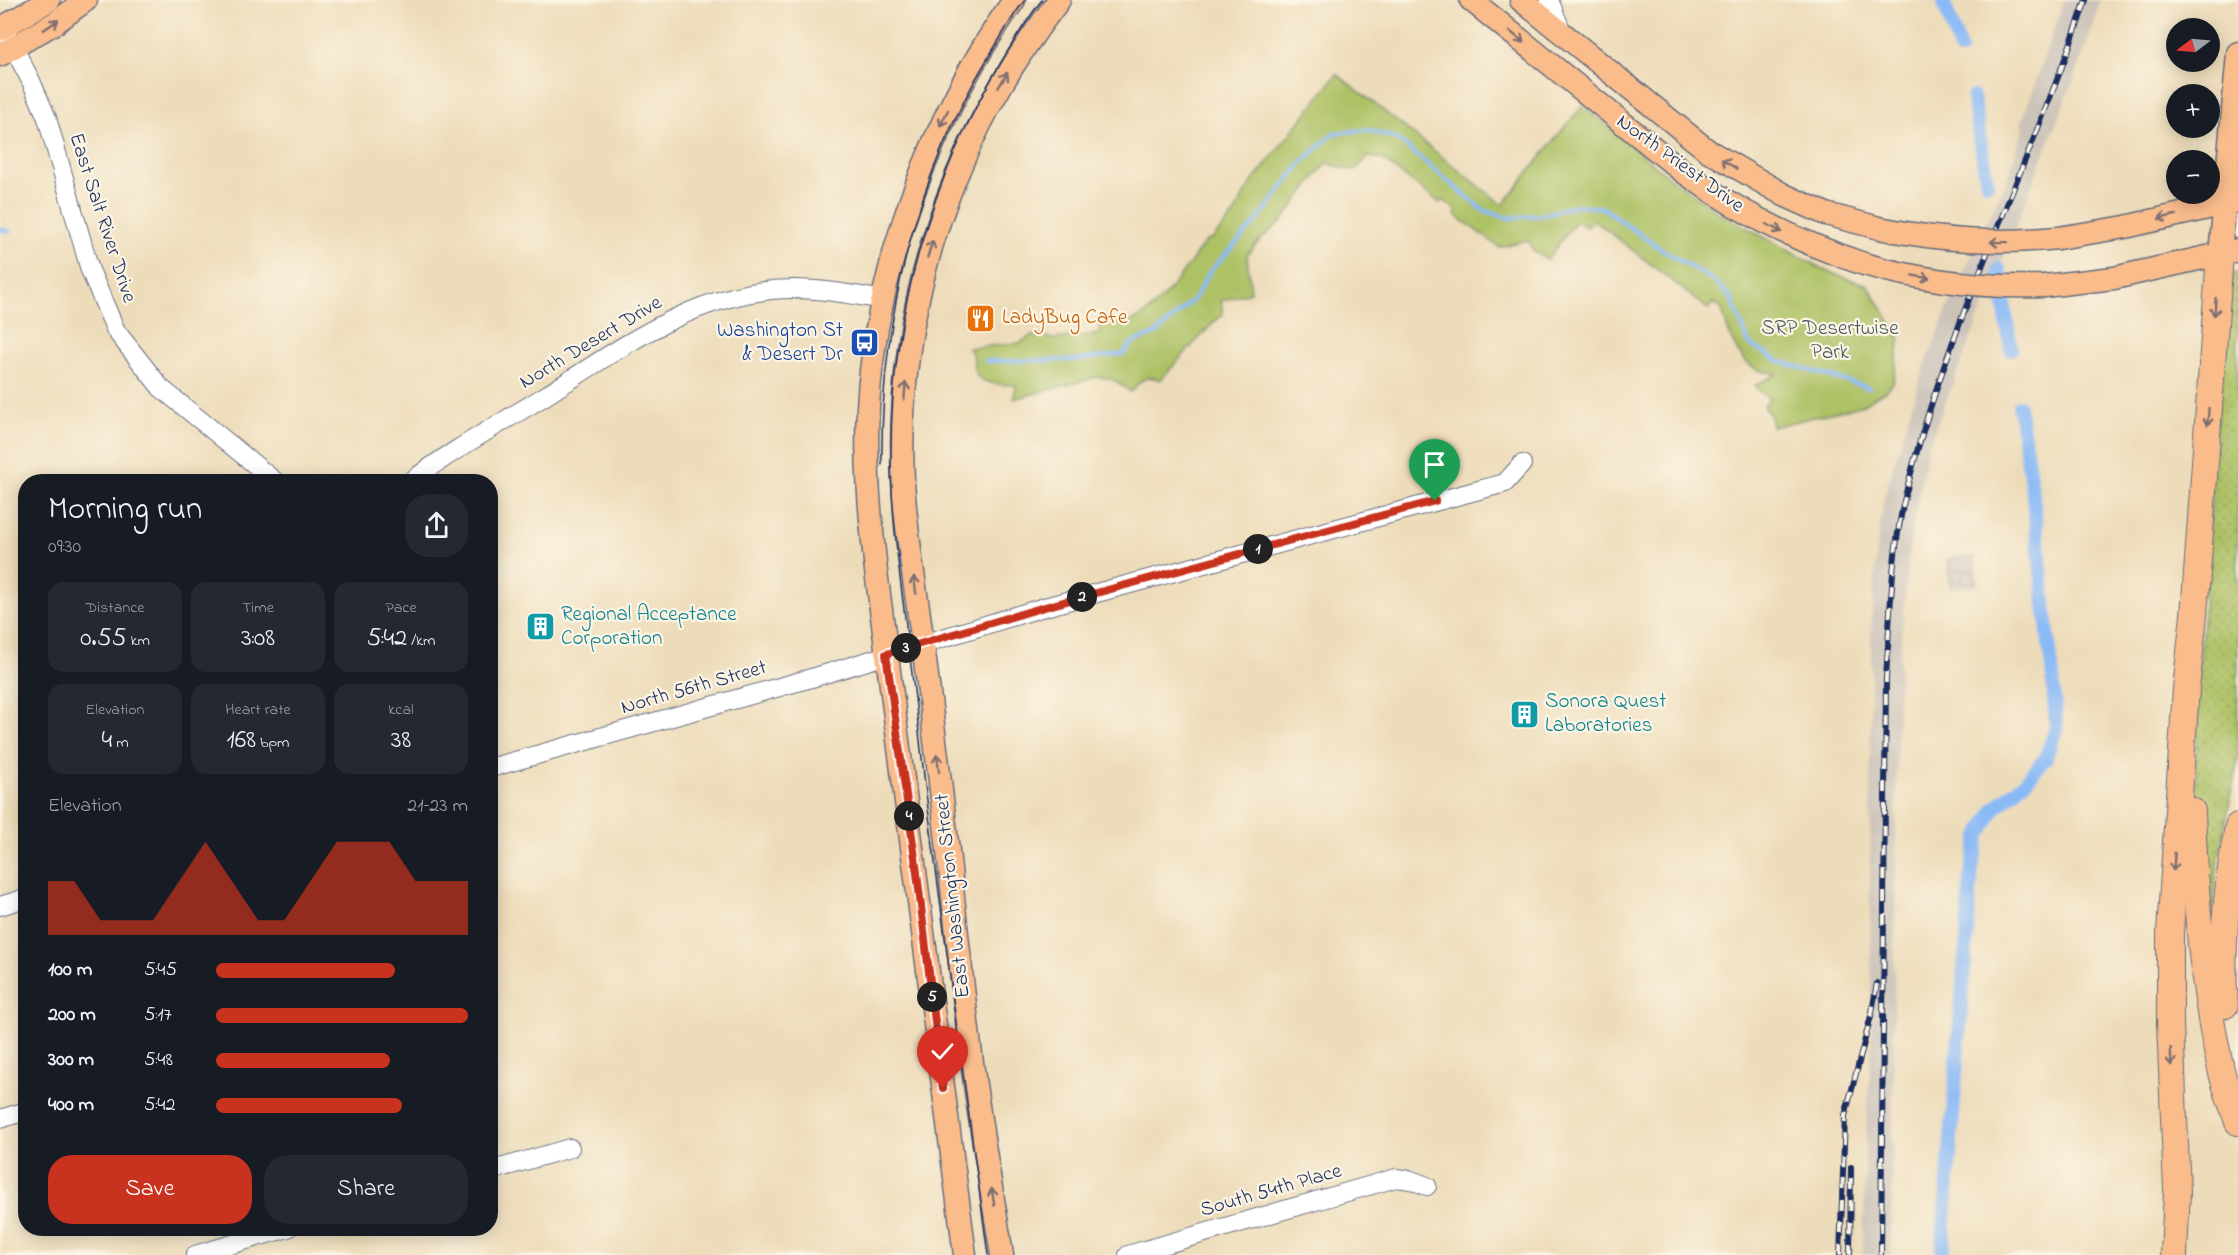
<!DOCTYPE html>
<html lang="en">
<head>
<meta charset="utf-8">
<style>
	body { margin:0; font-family:"Indie Flower",sans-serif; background:#242831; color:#f1f3f6; height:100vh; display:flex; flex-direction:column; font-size:22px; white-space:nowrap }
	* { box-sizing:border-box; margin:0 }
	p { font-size:20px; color:#9ea1a6 }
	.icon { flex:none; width:33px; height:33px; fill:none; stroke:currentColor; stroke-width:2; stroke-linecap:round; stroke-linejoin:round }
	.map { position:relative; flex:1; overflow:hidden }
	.side { position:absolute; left:18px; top:474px; width:480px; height:762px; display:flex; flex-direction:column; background:#171b24; border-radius:24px; box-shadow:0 3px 15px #0003 }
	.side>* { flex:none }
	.needle { width:39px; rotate:254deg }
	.buttons { position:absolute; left:2166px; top:18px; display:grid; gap:12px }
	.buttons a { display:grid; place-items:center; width:54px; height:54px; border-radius:50%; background:#171b24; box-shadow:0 3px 15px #0003; font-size:30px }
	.pin { position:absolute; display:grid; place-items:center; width:51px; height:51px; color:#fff; margin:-62px -26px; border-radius:50% 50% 50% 0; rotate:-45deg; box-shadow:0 0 6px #0007 }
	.pin .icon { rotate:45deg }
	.km { position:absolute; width:30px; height:30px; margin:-15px; border-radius:50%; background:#222; color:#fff; font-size:16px; line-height:30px; text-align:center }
	.round { display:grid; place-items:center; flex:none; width:63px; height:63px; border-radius:24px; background:#242831 }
	.headline { display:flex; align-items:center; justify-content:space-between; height:102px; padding:0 30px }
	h1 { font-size:33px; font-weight:600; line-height:45px }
	.metrics { display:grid; grid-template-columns:repeat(3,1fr); gap:9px; height:102px; padding:6px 30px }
	.metrics div { display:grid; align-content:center; border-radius:15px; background:#242831; text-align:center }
	.metrics b { font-size:26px; font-weight:600 }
	.metrics small { font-size:16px; font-weight:400 }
	.metrics p { font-size:16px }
	.chart { height:168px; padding:12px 30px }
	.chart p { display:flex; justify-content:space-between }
	.chart svg { width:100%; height:108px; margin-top:6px; fill:#c8321e; opacity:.7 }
	.button { display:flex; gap:12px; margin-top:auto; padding:12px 30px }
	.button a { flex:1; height:69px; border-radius:24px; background:#c8321e; color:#fff; font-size:24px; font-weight:600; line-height:69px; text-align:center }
	.button a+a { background:#242831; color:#f1f3f6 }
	ul { padding:0 30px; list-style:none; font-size:20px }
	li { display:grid; grid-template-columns:96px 72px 1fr; align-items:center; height:45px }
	li i { height:15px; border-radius:8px; background:#c8321e }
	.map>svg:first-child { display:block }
	.industrial { fill:url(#industrial-grid) }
	.railway { fill:#cbc2b8 }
	.grass { fill:url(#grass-dots); stroke:#647862; stroke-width:1.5 }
	.green { fill:#adc165; stroke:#647862; stroke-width:1.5 }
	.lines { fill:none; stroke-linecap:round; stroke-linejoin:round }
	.stream { stroke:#8abaf6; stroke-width:4 }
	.canal { stroke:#8abaf6; stroke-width:14 }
	.minor-casing { stroke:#646c7e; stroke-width:20 }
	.major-casing { stroke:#646c7e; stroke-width:25 }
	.highway-casing { stroke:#646c7e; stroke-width:28 }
	.minor { stroke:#fff; stroke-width:18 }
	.major { stroke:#fabc8b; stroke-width:22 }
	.highway { stroke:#fabc8b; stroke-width:26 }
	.tram { stroke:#1b2f5e; stroke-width:1.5 }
	.rail-casing { stroke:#1b2f5e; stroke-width:6 }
	.rail { stroke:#fcf5e5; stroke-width:4; stroke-dasharray:11; stroke-linecap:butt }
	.major-bridge-casing { stroke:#646c7e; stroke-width:25; stroke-linecap:butt }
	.major-bridge { stroke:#fabc8b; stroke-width:22 }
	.oneway { stroke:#7f6e72 }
	.route-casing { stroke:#fff; stroke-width:12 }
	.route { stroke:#c8321e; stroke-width:8 }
	.labels { text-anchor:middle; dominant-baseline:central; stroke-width:4.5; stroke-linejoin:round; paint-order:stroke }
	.street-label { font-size:21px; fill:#1b2f5e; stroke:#fcf5e5 }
	.food-label { font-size:21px; fill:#c56008; stroke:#fcf5e5; text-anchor:start }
	.park-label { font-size:21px; fill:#475b60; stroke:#fcf5e5 }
	.transit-label { font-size:21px; fill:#164399; stroke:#fcf5e5; text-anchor:end }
	.culture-label { font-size:21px; fill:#0d838f; stroke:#fcf5e5; text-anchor:start }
</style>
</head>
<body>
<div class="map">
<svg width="2238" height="1255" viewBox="0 0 2238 1255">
	<defs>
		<pattern id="industrial-grid" width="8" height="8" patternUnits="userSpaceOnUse" patternTransform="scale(1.5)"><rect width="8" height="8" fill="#cbc2b8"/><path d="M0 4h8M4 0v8" fill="none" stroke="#aea7a1"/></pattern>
		<pattern id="grass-dots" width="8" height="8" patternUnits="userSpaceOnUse" patternTransform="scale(1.5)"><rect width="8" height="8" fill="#adc165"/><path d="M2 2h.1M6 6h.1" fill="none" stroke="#8c9d56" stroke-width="1.8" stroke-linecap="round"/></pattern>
	</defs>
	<rect width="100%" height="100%" fill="#fcf5e5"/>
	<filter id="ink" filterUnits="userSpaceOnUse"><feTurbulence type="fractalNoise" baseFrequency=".0167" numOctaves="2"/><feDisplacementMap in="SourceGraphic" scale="12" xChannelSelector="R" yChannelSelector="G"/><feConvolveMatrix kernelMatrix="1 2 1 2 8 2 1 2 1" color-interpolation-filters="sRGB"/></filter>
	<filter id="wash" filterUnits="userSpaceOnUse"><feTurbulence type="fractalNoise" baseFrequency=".008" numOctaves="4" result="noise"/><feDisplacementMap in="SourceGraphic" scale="24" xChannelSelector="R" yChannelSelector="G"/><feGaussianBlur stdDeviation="1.35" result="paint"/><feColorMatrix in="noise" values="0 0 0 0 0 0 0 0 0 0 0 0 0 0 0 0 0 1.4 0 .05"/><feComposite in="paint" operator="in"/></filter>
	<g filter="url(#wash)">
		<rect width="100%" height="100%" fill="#eddcb9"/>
		<polygon class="industrial" points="1975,555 1978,586 1950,589 1946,558"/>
		<polygon class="railway" points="2064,0 2101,0 2078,69 1928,446 1910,542 1900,651 1897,750 1891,1255 1863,1255 1866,1134 1872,1034 1870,903 1871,625 1878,540 1885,493 1920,379 1948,307 2010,172 2024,126 2021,124"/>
		<polygon class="grass" points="2238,272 2238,760 2217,868 2213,909 2203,910 2195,810 2197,706 2223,330 2232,275"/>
		<path class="green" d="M 1337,74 L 1503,205 L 1567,124 L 1583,106 L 1667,175 L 1721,214 L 1828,272 L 1868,285 L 1900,338 L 1893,383 L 1885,391 L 1860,406 L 1772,427 L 1770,415 L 1763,406 L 1770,399 L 1754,386 L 1777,374 C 1771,372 1763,372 1758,370 C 1736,361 1727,328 1721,308 L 1713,303 L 1708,309 L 1594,220 L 1587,227 L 1576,221 L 1547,260 L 1533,250 L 1528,240 L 1499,247 L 1455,215 L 1457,211 L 1443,200 L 1440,203 L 1391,166 L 1382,159 L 1368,157 L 1354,171 L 1326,163 L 1281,222 L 1262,238 L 1247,255 L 1251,292 L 1221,301 L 1223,315 L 1214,322 L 1160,380 C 1145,373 1139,382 1131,392 L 1112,379 L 1097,377 L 1014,399 L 1016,385 C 1004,385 980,385 975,372 C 971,360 978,360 968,348 L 1020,343 L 1031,336 L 1041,335 L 1053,339 L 1100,334 L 1099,324 C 1109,323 1123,324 1132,321 C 1160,311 1188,264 1206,241 L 1213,239 L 1234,214 L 1249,186 Z"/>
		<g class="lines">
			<g class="stream">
				<polyline points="0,229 10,232"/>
				<polyline points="986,361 1079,360 1123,354 1132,343 1157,333 1195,298 1210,271 1257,221 1301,163 1334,133 1368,130 1397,139 1483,210 1508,218 1543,215 1576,205 1603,208 1655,245 1717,283 1731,298 1749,344 1779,361 1869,388"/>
			</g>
			<g class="canal">
				<polyline points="1943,0 1960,49"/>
				<polyline points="1973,97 1987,183"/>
				<polyline points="1999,269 2011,349"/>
				<polyline points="1942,1255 1972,868 1979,836 1994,809 2026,781 2045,759 2056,729 2053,678 2033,496 2019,406"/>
			</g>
		</g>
	</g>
	<g filter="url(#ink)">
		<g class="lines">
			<defs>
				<g id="minor">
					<polyline points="1549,0 1562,32"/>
					<polyline points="8,37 31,81 47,118 90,270 116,331 161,388 276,482"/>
					<path d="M 410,482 C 452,450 500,424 545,396 C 621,348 699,289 793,289 C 824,289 854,295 884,300"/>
					<polyline points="490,768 815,677 1041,608 1505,483 1522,464"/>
					<polyline points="0,906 26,898"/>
					<polyline points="0,1119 26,1111"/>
					<polyline points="490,1171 570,1148"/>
					<polyline points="195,1255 288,1228"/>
					<polyline points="1128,1255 1396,1178 1411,1180 1427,1186"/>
				</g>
				<g id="major">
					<path d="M 1471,0 L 1681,170 C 1737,212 1798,242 1864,264"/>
					<polyline points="1521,0 1707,150 1784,195 1826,214 1879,228"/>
					<polyline points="0,29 49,0"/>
					<polyline points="0,55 55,23 86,0"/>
					<polyline points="2058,238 2125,227 2238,201"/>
					<polyline points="2220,255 2238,53"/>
					<polyline points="2044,286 2114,278 2238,250"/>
					<path d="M 965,1255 L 876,571 C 870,516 865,462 868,407 C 876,265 932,116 1014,0"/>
					<path d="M 1002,1255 C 992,1191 980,1126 972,1062 C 960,971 952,880 941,790 C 934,732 927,673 919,615 C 913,570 905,525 903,479 C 895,304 952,138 1059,0"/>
				</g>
				<g id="highway">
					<path d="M 2192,811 C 2195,894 2202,988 2221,1069 C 2225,1087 2232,1104 2238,1122"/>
					<path d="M 2225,1005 C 2220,945 2227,885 2238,826"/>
					<polyline points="2174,1255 2177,1191 2170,1023 2170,933 2186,689 2194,615 2220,255"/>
				</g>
			</defs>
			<use href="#minor" class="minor-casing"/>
			<use href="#major" class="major-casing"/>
			<use href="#highway" class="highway-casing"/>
			<use href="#minor" class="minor"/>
			<use href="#major" class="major"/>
			<use href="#highway" class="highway"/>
			<g class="tram">
				<path d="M 882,465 C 880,320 915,177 991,53 C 1002,36 1012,16 1025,0"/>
				<path d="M 988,1255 C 966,1098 945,942 925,785 C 919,729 912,673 905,617 C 898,563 891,509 891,455 C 890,316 931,177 1003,59 C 1015,39 1028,18 1042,0"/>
			</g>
			<defs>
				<g id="rail">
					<polyline points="1840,1255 1845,1116 1872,1012 1877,983"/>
					<polyline points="1850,1255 1851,1167"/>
					<path d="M 1881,1255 L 1886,678 C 1890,619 1891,558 1904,501 C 1945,328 2029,168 2086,0"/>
				</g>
			</defs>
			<use href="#rail" class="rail-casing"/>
			<use href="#rail" class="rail"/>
			<defs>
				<g id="major-bridge">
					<path d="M 1879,228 C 1943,241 1992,244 2058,238"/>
					<path d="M 1864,264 C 1923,281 1983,288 2044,286"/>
				</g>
			</defs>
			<use href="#major-bridge" class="major-bridge-casing"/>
			<use href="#major-bridge" class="major-bridge"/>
		</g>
		<defs><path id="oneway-shaft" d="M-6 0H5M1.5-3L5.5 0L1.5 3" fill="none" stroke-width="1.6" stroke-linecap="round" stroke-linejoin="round" transform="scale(1.5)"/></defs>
		<g class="oneway">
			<use href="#oneway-shaft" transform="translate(51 25) rotate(-34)"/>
			<use href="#oneway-shaft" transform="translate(1517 37) rotate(39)"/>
			<use href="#oneway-shaft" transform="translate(1003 80) rotate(-59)"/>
			<use href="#oneway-shaft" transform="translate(944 118) rotate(116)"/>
			<use href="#oneway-shaft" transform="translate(1729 164) rotate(-148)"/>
			<use href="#oneway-shaft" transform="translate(2167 217) rotate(167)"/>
			<use href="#oneway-shaft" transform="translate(1774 228) rotate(27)"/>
			<use href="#oneway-shaft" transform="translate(1999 242) rotate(-179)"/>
			<use href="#oneway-shaft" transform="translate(930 249) rotate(-73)"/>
			<use href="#oneway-shaft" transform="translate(1921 277) rotate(10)"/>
			<use href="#oneway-shaft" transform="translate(2215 307) rotate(94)"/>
			<use href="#oneway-shaft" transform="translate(905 391) rotate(-85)"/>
			<use href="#oneway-shaft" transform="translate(2208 417) rotate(94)"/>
			<use href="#oneway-shaft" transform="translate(915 585) rotate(-98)"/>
			<use href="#oneway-shaft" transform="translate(938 763) rotate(-97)"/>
			<use href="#oneway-shaft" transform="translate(2174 862) rotate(94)"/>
			<use href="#oneway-shaft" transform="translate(2171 1057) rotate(88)"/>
			<use href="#oneway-shaft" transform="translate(993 1197) rotate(-99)"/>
		</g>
	</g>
	<g class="lines" filter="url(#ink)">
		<defs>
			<polyline id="route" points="943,1088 916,865 886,654 1041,608 1435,501"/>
		</defs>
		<use href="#route" class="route-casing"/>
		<use href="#route" class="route"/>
	</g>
	<defs>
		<symbol id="restaurant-square" viewBox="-11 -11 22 22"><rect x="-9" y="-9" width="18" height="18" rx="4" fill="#e8710a" stroke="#fcf5e5"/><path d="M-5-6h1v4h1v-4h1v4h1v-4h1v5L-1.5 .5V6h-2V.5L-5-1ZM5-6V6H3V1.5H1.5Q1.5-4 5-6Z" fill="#fff"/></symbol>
		<symbol id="bus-square" viewBox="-11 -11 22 22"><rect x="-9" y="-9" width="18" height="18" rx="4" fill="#1a4fb4" stroke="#fcf5e5"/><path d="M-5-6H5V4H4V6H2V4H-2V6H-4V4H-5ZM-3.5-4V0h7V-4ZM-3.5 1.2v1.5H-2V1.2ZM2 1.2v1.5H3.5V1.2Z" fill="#fff"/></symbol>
		<symbol id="building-square" viewBox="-11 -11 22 22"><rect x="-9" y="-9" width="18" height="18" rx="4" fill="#0f9aa8" stroke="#fcf5e5"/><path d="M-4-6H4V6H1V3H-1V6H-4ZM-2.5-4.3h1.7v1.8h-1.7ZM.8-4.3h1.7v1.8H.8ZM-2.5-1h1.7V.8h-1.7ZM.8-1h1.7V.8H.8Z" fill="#fff"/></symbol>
	</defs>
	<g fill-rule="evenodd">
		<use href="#restaurant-square" x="964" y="302" width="33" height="33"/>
		<use href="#bus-square" x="848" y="326" width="33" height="33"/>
		<use href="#building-square" x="524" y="610" width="33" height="33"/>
		<use href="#building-square" x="1508" y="698" width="33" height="33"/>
	</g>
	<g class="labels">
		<g class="street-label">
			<text transform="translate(1680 164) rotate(36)">North Priest Drive</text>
			<text transform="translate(102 218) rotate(72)">East Salt River Drive</text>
			<text transform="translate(591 343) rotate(-31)">North Desert Drive</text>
			<text transform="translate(694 688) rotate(-16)">North 56th Street</text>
			<text transform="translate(953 896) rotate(-96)">East Washington Street</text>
			<text transform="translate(1271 1191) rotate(-16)">South 54th Place</text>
		</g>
		<g class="food-label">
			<text x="1002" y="318">LadyBug Cafe</text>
		</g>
		<g class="park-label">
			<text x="1830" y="329">SRP Desertwise<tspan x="1830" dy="24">Park</tspan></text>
		</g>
		<g class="transit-label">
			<text x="843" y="331">Washington St<tspan x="843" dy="24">&amp; Desert Dr</tspan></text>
		</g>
		<g class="culture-label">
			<text x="561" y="615">Regional Acceptance<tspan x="561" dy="24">Corporation</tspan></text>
			<text x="1545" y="702">Sonora Quest<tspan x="1545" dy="24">Laboratories</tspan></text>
		</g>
	</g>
</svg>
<div class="buttons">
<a><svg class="needle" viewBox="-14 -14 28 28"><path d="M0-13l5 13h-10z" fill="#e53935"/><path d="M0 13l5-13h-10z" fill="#9ea1a6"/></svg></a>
<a>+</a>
<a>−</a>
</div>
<div class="pin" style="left:1435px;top:501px;background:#1e9e55"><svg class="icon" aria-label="arrive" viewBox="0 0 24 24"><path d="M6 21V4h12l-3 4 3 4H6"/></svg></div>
<div class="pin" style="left:943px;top:1088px;background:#d93025"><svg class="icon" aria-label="check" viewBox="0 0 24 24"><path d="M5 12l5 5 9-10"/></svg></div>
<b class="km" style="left:1258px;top:549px">1</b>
<b class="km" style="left:1082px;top:597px">2</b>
<b class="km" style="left:906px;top:648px">3</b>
<b class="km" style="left:909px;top:816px">4</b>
<b class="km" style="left:932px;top:997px">5</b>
<section class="side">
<div class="headline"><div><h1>Morning run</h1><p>09:30</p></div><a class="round"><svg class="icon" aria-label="share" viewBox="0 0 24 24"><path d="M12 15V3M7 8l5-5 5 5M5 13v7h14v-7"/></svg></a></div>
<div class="metrics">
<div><p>Distance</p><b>0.55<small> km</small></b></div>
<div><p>Time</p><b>3:08</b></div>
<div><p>Pace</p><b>5:42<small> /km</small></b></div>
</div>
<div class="metrics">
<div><p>Elevation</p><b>4<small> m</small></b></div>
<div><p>Heart rate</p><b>168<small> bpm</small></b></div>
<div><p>kcal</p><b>38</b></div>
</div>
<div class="chart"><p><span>Elevation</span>21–23 m</p>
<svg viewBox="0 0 160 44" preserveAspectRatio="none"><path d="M0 44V22L10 22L20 38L30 38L40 38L50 22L60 6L70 22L80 38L90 38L100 22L110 6L120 6L130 6L140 22L150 22L160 22V44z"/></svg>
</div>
<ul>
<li><b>100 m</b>5:45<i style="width:71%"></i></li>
<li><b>200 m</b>5:17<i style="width:100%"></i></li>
<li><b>300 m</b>5:48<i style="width:69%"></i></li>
<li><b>400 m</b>5:42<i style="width:74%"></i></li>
</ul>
<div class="button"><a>Save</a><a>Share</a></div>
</section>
</div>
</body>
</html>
